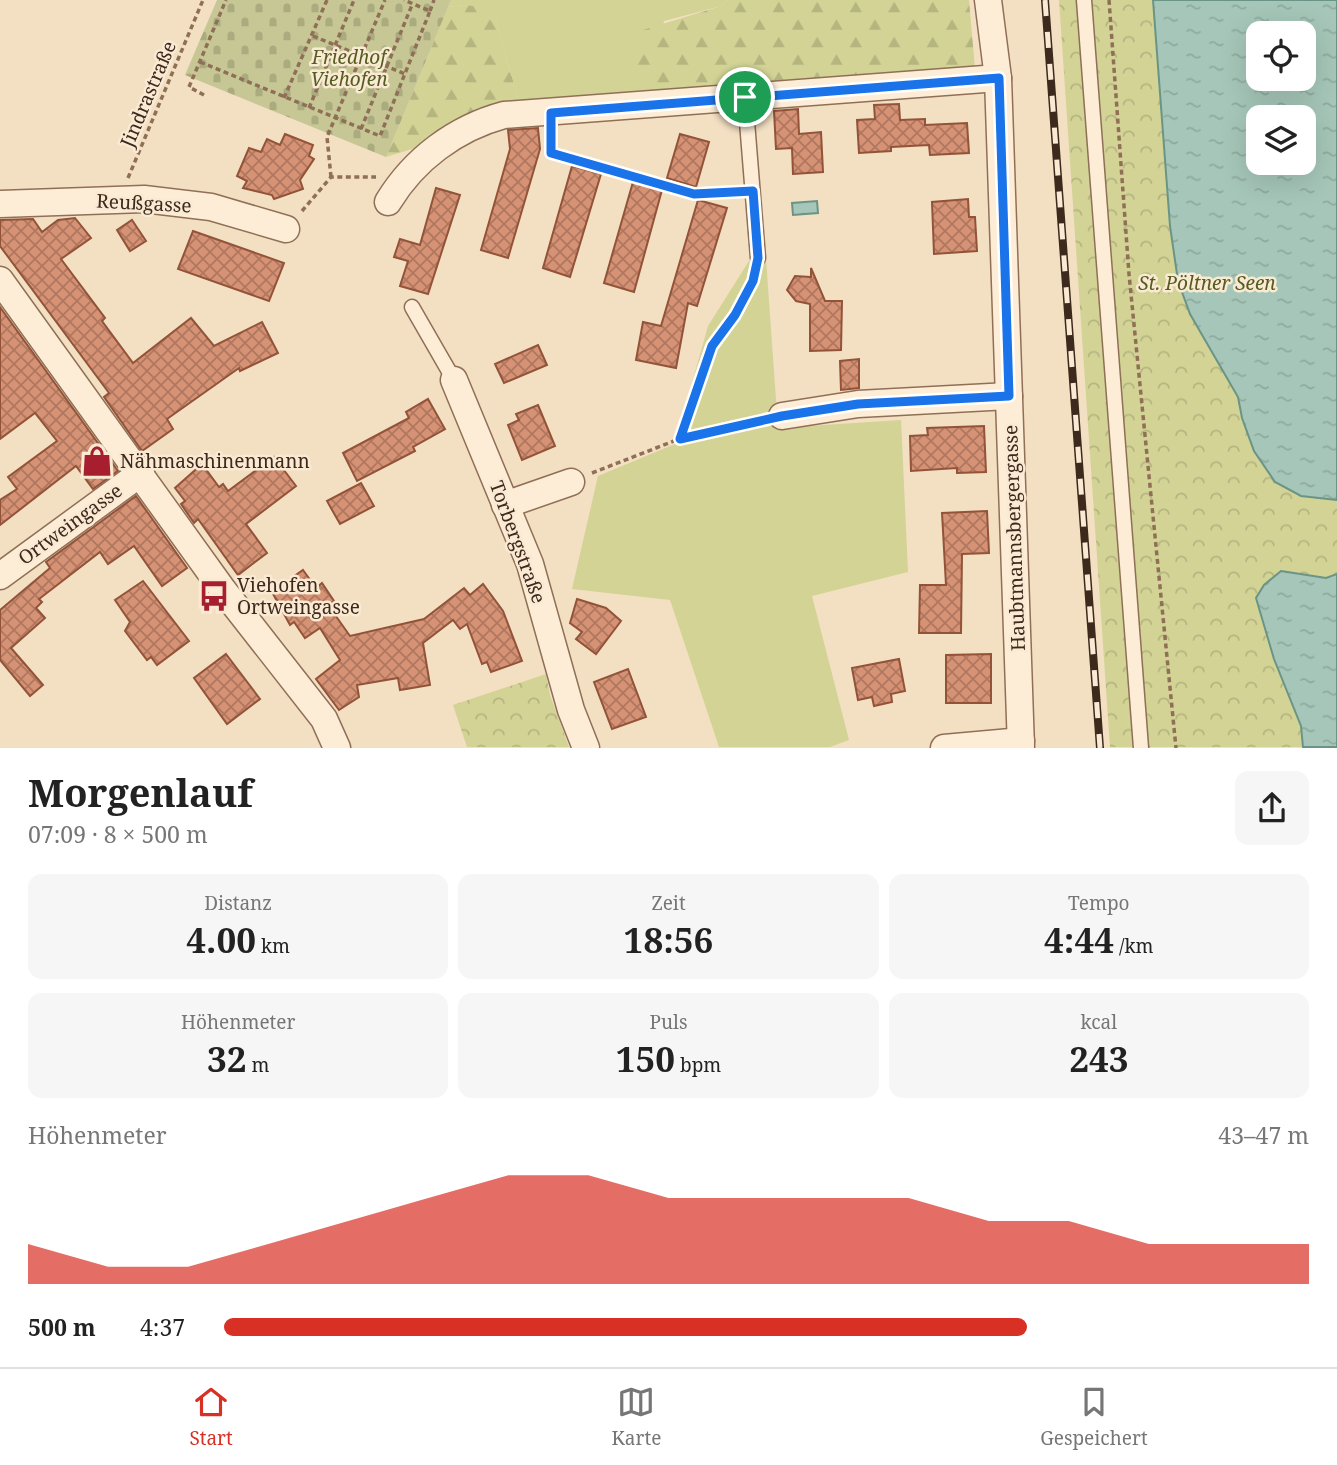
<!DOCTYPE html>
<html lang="de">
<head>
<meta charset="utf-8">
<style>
	body { margin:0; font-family:"Noto Serif",serif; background:#f6f6f6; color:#222; height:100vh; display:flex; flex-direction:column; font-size:26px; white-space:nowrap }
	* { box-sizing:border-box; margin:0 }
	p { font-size:23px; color:#767676 }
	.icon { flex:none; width:38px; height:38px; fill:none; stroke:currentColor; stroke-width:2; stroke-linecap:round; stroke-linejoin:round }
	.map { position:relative; height:748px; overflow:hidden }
	.details { display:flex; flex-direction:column; background:#fff; flex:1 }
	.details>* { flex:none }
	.controls { position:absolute; left:1246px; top:21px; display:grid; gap:14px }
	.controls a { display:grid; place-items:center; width:70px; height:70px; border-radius:14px; background:#fff; box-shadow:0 7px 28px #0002; font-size:35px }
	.pin { position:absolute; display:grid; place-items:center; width:60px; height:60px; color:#fff; margin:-30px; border:4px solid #fff; border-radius:50%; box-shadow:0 2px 7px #0007 }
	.round { display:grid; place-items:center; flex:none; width:74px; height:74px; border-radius:14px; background:#f6f6f6 }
	.head { display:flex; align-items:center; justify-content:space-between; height:119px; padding:0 28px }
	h1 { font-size:38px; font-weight:700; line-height:52px }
	.metrics { display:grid; grid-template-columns:repeat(3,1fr); gap:10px; height:119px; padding:7px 28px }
	.metrics div { display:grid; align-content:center; border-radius:14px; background:#f6f6f6; text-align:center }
	.metrics b { font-size:35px; font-weight:700 }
	.metrics small { font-size:19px; font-weight:400 }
	.metrics p { font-size:19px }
	.chart { height:196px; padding:14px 28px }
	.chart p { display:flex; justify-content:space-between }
	.chart svg { width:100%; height:126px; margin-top:7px; fill:#d93025; opacity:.7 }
	ul { padding:0 28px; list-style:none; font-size:23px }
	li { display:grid; grid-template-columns:112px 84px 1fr; align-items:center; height:52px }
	li i { height:18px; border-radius:9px; background:#d93025 }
	.tabs { display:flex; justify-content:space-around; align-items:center; height:98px; border-top:2px solid #e0e0e0; background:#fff; font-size:19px; color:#767676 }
	.tabs a { display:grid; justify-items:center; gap:4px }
	.tabs .selected { color:#d93025 }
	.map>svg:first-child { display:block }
	.grass { fill:#d2d395 }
	.forest { fill:url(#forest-firs) }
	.cemetery { fill:url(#cemetery-stones) }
	.park { fill:url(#park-crowns); fill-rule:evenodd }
	.water { fill:url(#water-ripples); stroke:#6a9586; stroke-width:2; fill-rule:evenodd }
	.building { fill:url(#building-cross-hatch); stroke:#925339; stroke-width:2 }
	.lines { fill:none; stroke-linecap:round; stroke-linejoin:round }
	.service-casing { stroke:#906f57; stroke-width:17 }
	.minor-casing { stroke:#906f57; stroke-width:29 }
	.path { stroke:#906f57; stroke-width:3.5; stroke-dasharray:5 3.5; stroke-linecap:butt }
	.service { stroke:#fdedd7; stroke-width:14 }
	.minor { stroke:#fdedd7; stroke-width:26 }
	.rail-casing { stroke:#3e291d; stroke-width:8 }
	.rail { stroke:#faead3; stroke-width:5; stroke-dasharray:16; stroke-linecap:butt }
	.route-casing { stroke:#fff; stroke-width:14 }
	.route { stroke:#1a73e8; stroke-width:9 }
	.labels { text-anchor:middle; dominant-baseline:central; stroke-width:5; stroke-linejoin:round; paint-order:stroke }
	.park-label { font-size:19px; font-style:italic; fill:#545d21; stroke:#faead3 }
	.street-label { font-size:19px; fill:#3e291d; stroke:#faead3 }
	.poi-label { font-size:19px; fill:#3e291d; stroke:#faead3; text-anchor:start }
</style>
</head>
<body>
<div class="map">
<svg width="1337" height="748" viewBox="0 0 1337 748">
	<defs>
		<pattern id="forest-firs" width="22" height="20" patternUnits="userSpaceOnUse" patternTransform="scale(1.75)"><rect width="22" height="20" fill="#d2d395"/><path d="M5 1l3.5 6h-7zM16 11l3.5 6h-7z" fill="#b5b580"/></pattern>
		<pattern id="cemetery-stones" width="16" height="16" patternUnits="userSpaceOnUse" patternTransform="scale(1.75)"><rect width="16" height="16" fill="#c6c795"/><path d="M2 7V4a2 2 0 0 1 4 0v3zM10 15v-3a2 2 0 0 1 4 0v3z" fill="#abab80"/></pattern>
		<pattern id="park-crowns" width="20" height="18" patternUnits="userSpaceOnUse" patternTransform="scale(1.75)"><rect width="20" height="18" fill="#d2d395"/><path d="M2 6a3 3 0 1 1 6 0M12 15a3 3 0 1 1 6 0" fill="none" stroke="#b5b580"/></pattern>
		<pattern id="water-ripples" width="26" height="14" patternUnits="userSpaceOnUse" patternTransform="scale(1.75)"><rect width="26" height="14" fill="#a5c6b8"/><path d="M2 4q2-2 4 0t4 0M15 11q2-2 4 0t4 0" fill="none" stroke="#8faa9e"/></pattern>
		<pattern id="building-cross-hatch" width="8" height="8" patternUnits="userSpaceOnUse" patternTransform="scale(1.75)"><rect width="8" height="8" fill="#d69274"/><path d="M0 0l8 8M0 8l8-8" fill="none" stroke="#af775f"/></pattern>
	</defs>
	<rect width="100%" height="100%" fill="#f3dfc2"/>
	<g class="grass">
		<polygon points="451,0 728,0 721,6 664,21 655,96 519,102 496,20 464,5 448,7"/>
		<polygon points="766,259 778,428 901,420 908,572 812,596 849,740 830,747 719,747 670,600 572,589 598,476 675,444 708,326 749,261"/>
	</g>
	<g class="forest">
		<polygon points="728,0 969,0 975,69 655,96 636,79 633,50 643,30 721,6"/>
		<polygon points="464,5 482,7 496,20 519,102 446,126 415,148 386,157 448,7"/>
	</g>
	<polygon class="cemetery" points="217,0 451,0 386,157 185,75"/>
	<g class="park">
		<path d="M 1059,0 L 1337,0 L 1337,747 L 1110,747 ZM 1258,33 L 1304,33 L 1304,79 L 1258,79 ZM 1258,117 L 1304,117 L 1304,163 L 1258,163 Z"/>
		<polygon points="546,674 550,695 569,747 467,747 453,705"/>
	</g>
	<g class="water">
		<path d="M 1153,0 L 1337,0 L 1337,500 L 1301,496 L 1275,482 L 1254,451 L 1242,418 L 1238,397 L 1190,314 L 1178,281 L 1170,226 ZM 1304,33 L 1304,79 L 1258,79 L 1258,33 ZM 1304,117 L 1304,163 L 1258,163 L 1258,117 Z"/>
		<polygon points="817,201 818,213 793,215 792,203"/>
		<polygon points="1281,571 1326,578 1337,574 1337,747 1303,747 1301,726 1274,659 1256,598 1264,585"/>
	</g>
	<g class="building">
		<polygon points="899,104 900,120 925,119 925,125 967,123 969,153 930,155 929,145 891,147 891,151 859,153 857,120 875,119 874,105"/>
		<polygon points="798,109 799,134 821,132 823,172 793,174 792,148 776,149 774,111"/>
		<polygon points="538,128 540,149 508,258 481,250 510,149 508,130"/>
		<polygon points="285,134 313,145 309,156 314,159 300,180 303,189 274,199 272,195 243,188 247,181 237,176 249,148 261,152 267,139 280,145"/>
		<polygon points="680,134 709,142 696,187 667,178"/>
		<polygon points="572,166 601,174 570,277 543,268"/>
		<polygon points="633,182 662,190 634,292 604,283"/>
		<polygon points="436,188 460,195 428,294 400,286 408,261 394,257 400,239 420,245"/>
		<polygon points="968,199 969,217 975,217 977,251 934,254 932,202"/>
		<polygon points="698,200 727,208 697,306 688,303 676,368 636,360 643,322 661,326"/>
		<polygon points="75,218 91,238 61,259 105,318 102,321 133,363 191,318 214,346 262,322 278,353 240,371 239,368 167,419 173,429 142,451 104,397 109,393 0,246 0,220 33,219 42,232 58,220"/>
		<polygon points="132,220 146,241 130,251 117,230"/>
		<polygon points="193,231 284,263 269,301 178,269"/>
		<polygon points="811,268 825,301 842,301 841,350 810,351 810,304 796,301 787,290 795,276 811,277"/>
		<polygon points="0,307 118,471 93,489 76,466 0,525 0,500 17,489 8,477 57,441 35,413 0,439"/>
		<polygon points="538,345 547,365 504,383 495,364"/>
		<polygon points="859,359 859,388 841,390 840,361"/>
		<polygon points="428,399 445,429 413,447 415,451 357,481 343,453 409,418 406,412"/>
		<polygon points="538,405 555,446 522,460 508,425 519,420 516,414"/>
		<polygon points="984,426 986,472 957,473 957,468 911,471 910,436 928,435 927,428"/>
		<polygon points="274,457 296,486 246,524 267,553 238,575 198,519 194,523 181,504 185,501 175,488 202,464 219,487 223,484 228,491"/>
		<polygon points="361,483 374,506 340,524 327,501"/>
		<polygon points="136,496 187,568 162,586 134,546 108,564 100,552 39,599 42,602 36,608 45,618 11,648 43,685 30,696 0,660 0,610 50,568 46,562"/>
		<polygon points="987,511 989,553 962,554 961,633 919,633 920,585 946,585 942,513"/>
		<polygon points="303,570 316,588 322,583 334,601 328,605 350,636 424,619 464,588 470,595 483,584 503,611 522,661 491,672 487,662 482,664 467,624 460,629 453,620 423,643 430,685 400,690 398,678 357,685 359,697 339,710 316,679 340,660 320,628 305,638 294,622 290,625 272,592"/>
		<polygon points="143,581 189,641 157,665 151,657 147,660 125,631 130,622 115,600"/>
		<polygon points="577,599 606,608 621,621 596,654 576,639 582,632 570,623"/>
		<polygon points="226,654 260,699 227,724 194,678"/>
		<polygon points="991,654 991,703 946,703 946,655"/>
		<polygon points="899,659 905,691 891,694 892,702 874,706 872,697 858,700 852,668"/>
		<polygon points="628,669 646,717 612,729 594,682"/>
	</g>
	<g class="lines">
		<defs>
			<g id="service">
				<polyline points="1084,0 1141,748"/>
				<polyline points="745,97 758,258"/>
				<polyline points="412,307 454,380"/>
			</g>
			<g id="minor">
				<polyline points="988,0 998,78 1021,748"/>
				<path d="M 388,202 C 414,159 456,128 504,115 L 998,78"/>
				<polyline points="0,204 144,199 211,207 286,229"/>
				<polyline points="0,280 223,590 324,719 337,748"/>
				<polyline points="454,380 530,564 571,710 586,748"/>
				<polyline points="782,416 858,404 1009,396"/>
				<polyline points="505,505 571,482"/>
				<polyline points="0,576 141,473"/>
				<polyline points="944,748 1021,741"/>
			</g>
		</defs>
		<use href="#service" class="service-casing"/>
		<use href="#minor" class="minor-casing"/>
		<g class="path">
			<polyline points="1109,0 1129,274 1176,748"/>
			<polyline points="430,11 434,0"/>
			<polyline points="313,36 405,74"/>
			<polyline points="200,62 380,136 430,11 404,0"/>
			<polyline points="204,95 189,87 226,0"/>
			<polyline points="284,98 327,0"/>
			<polyline points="309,108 354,0"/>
			<polyline points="361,129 412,5"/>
			<polyline points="551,135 551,153 694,194 737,192"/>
			<polyline points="331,177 327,137 385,0"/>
			<polyline points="128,178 203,0"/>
			<polyline points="302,211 331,177 376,177"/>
			<polyline points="679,439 712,346 735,315 755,274"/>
			<polyline points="592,473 679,439 761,421"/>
		</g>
		<use href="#service" class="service"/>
		<use href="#minor" class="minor"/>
		<defs>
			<polyline id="rail" points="1045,0 1100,748"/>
		</defs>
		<use href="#rail" class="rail-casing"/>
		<use href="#rail" class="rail"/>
	</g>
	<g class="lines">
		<defs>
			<polygon id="route" points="999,78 1009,396 858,404 782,416 680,439 712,346 735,315 753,281 758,258 753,191 694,194 551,153 551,113"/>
		</defs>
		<use href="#route" class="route-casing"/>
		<use href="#route" class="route"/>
	</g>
	<defs>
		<symbol id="shop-bare" viewBox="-9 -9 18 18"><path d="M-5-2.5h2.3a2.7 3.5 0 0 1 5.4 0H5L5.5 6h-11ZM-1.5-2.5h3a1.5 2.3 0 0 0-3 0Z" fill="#a71f2f" stroke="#faead3" stroke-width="2.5" paint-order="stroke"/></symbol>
		<symbol id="bus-bare" viewBox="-9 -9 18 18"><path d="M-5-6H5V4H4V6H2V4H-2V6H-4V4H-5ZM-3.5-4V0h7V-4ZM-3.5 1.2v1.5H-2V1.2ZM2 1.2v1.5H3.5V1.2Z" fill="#a71f2f" stroke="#faead3" stroke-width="2.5" paint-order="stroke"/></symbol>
	</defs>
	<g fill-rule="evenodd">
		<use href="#shop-bare" x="75" y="439" width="44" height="44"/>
		<use href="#bus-bare" x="192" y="574" width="44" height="44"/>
	</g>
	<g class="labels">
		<g class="park-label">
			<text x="349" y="57">Friedhof<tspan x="349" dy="22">Viehofen</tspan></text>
			<text x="1207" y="283">St. Pöltner Seen</text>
		</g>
		<g class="street-label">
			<text transform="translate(148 94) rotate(-67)">Jindrastraße</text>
			<text transform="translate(144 203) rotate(3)">Reußgasse</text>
			<text transform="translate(70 524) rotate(-36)">Ortweingasse</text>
			<text transform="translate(1014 538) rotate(-92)">Haubtmannsbergergasse</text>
			<text transform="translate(518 542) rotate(70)">Torbergstraße</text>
		</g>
		<g class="poi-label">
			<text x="120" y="461">Nähmaschinenmann</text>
			<text x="237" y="585">Viehofen<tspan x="237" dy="22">Ortweingasse</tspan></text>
		</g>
	</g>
</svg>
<div class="controls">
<a><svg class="icon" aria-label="locate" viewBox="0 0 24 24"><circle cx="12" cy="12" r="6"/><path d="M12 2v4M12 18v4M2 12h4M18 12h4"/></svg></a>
<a><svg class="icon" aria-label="layers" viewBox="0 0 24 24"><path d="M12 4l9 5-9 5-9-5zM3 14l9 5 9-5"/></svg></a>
</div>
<div class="pin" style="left:745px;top:97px;background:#1e9e55"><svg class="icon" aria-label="arrive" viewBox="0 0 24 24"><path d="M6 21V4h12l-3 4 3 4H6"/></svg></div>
</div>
<section class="details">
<div class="head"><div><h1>Morgenlauf</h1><p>07:09 · 8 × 500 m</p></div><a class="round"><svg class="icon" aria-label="share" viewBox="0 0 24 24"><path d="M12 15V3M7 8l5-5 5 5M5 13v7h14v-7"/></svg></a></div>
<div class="metrics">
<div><p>Distanz</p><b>4.00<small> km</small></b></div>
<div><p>Zeit</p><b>18:56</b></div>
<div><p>Tempo</p><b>4:44<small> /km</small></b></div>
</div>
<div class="metrics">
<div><p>Höhenmeter</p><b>32<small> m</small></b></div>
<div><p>Puls</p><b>150<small> bpm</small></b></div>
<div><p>kcal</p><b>243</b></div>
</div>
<div class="chart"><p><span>Höhenmeter</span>43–47 m</p>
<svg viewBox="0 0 160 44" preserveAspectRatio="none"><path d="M0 44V30L10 38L20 38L30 30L40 22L50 14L60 6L70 6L80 14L90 14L100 14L110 14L120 22L130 22L140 30L150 30L160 30V44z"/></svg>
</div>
<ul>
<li><b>500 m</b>4:37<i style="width:74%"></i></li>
</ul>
</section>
<nav class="tabs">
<a class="selected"><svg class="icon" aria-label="home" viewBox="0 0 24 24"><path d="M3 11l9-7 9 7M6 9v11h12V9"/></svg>Start</a>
<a><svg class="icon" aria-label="map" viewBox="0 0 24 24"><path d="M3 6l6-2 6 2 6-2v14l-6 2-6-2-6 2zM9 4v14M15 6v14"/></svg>Karte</a>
<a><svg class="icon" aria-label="saved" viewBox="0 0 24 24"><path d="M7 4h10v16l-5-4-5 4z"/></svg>Gespeichert</a>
</nav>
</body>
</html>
